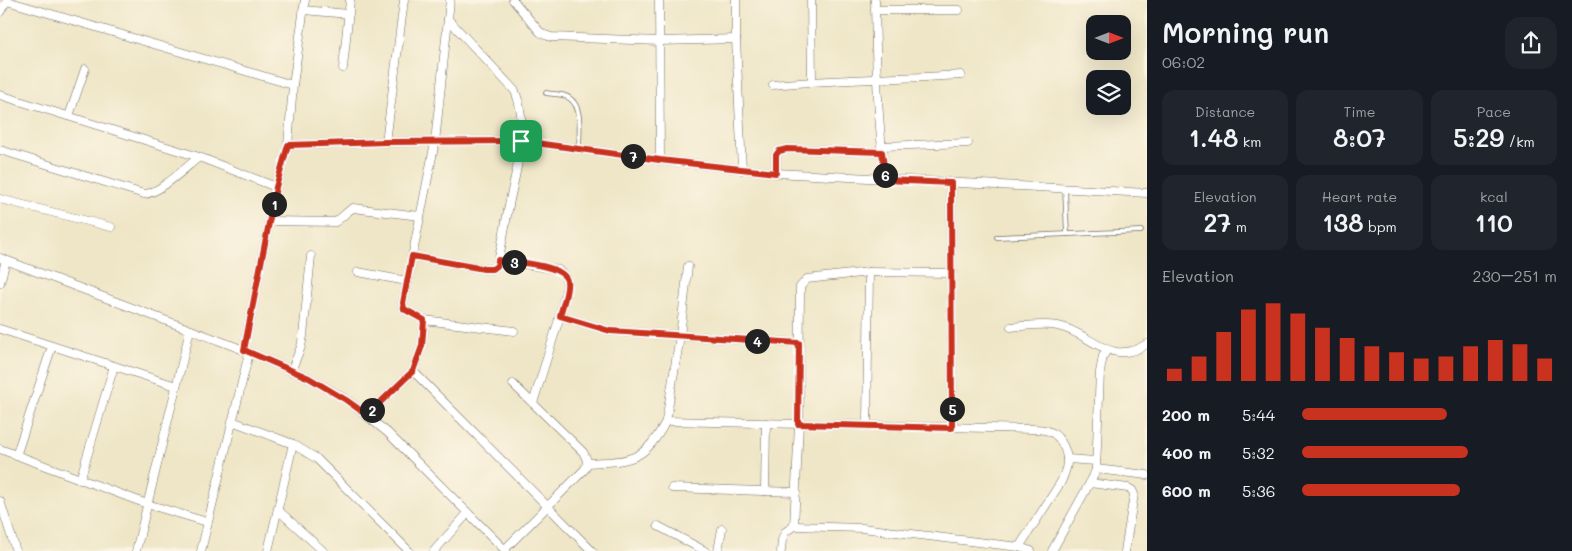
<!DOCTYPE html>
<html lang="en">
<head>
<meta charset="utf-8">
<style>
	body { margin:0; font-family:Mali,sans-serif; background:#20242c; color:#f1f3f6; height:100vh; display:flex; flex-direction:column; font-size:19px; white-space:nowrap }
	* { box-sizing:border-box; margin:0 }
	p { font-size:16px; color:#9ea1a6 }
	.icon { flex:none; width:28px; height:28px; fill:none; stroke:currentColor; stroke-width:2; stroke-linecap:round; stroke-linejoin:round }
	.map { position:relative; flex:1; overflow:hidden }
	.drawer { display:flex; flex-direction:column; background:#171b24; width:425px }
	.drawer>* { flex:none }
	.needle { width:32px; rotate:90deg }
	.tools { position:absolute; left:1086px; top:15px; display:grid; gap:10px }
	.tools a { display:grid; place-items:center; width:45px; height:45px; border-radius:10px; background:#171b24; box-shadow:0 5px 20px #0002; font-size:25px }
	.pin { position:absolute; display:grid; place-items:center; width:42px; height:42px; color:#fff; margin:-21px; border-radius:10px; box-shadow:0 2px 8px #0006 }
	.km { position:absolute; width:25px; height:25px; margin:-12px; border-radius:50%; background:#222; color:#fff; font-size:14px; line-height:25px; text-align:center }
	.round { display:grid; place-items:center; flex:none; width:52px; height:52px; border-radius:15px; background:#20242c }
	.head { display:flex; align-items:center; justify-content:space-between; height:85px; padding:0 15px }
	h1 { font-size:28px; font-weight:600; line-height:38px }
	.figures { display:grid; grid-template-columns:repeat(3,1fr); gap:8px; height:85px; padding:5px 15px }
	.figures div { display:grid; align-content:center; border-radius:12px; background:#20242c; text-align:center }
	.figures b { font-size:25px; font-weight:600 }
	.figures small { font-size:14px; font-weight:400 }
	.figures p { font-size:14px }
	.chart { height:140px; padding:10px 15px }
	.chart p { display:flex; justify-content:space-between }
	.chart svg { width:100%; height:90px; margin-top:5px; stroke:#c8321e; stroke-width:6 }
	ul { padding:0 15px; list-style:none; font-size:16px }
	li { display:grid; grid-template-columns:80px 60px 1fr; align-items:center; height:38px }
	li i { height:12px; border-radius:6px; background:#c8321e }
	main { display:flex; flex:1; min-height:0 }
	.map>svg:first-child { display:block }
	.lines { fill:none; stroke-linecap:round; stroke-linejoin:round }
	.service-casing { stroke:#706c62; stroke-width:5.5 }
	.minor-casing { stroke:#706c62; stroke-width:9 }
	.service { stroke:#fff; stroke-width:4 }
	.minor { stroke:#fff; stroke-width:8 }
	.route-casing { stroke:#fff; stroke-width:10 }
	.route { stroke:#c8321e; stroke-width:6 }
</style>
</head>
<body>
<main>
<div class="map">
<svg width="1147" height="551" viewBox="0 0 1147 551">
	<rect width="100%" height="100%" fill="#fcf5e5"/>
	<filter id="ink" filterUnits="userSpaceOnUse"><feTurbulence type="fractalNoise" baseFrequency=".02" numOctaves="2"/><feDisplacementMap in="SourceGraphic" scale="10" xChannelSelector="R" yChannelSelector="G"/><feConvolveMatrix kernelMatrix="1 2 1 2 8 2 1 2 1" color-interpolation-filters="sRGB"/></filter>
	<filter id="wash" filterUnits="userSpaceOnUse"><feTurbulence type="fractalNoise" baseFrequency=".0096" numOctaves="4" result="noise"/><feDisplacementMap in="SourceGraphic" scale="20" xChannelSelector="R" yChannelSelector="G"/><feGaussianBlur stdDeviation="1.12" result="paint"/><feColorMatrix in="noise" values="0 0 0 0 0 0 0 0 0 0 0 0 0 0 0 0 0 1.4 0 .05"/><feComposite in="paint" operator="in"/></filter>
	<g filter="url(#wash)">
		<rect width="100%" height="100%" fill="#efe6c7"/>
	</g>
	<g filter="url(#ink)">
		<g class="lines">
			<defs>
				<g id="service">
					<path d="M 546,93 C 551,94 557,94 562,95 C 585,100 579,131 579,149"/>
					<polyline points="1065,188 1067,234"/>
					<polyline points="997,237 1141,231"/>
				</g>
				<g id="minor">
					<polyline points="450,0 435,142 403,303 404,309 424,320 514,331"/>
					<polyline points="513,0 540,32 545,35 551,37 660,41 736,39"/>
					<polyline points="659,0 660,160"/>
					<polyline points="736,0 736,39 742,170"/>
					<polyline points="811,0 812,81"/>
					<path d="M 875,0 C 876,60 877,120 886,180"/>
					<polyline points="7,1 293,85"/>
					<polyline points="303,10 349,14"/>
					<polyline points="875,10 959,10"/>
					<polyline points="0,12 7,0"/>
					<polyline points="343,68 350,0"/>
					<path d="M 773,85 C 836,79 899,79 961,75"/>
					<polyline points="0,95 199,157 276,187"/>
					<polyline points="69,116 85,69"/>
					<polyline points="386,142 404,0"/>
					<polyline points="288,145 386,142 521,141 660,160 776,173 1147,193"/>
					<polyline points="881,146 968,143"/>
					<path d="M 0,150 L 144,194 C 159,194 186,167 199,157"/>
					<polyline points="776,173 776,155 779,151 787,149 882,152"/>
					<polyline points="951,183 952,428"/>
					<polyline points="0,199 111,227"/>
					<path d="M 271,221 L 335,222 C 342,218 346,212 353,208 L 420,216"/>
					<path d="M 412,256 L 484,269 L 492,269 L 497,266 C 502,246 505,225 509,205 C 516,169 530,127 515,91 L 448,19"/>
					<polyline points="0,258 244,350 309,378 347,400 388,433 506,551"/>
					<polyline points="498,260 549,268 558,270 564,275 567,282 566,291 560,316 533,403"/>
					<polyline points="358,272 407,281"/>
					<polyline points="0,283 6,260"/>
					<polyline points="560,316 610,331 799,343"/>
					<path d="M 1011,327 C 1026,326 1043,323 1058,326 C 1092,333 1109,368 1147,344"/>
					<polyline points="0,329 176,386"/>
					<polyline points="244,350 276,187 288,145 293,85 305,0"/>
					<polyline points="291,371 301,347 303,336 311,256"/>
					<polyline points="413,371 592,551"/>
					<polyline points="367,415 413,371 422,346 424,320"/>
					<polyline points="232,421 293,444 317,459 409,551"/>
					<path d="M 666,421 L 1032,429 C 1037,429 1043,429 1048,431 C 1059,434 1066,448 1067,459 C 1068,467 1064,475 1061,482 L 1019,547"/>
					<polyline points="867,425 869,272"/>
					<polyline points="0,449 147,504 207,522"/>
					<polyline points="16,456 52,346"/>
					<polyline points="1067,459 1096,461"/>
					<path d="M 587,463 C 630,461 645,462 666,421 L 680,336 L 688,266"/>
					<polyline points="1096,469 1147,475"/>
					<polyline points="80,480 114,366"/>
					<polyline points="1090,483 1128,488 1132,490 1134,494 1125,551"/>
					<polyline points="672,488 796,492"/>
					<polyline points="765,491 766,423"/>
					<polyline points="0,501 16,551"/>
					<polyline points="278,510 323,551"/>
					<polyline points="658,526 705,551"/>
					<polyline points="794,526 799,424 800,287 807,279 869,272 952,273"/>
					<path d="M 505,549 L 585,469 C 588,462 587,459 583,452 L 513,384"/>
					<polyline points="136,551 190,330"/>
					<polyline points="201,551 249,353"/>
					<polyline points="268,551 293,444"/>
					<polyline points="434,551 468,513"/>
					<polyline points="718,551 722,529"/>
					<polyline points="781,551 782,540 785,532 794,526 862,528 1019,547 1031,551"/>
					<polyline points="1052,551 1093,477 1096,469 1100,372 1103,356 1107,350"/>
				</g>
			</defs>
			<use href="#service" class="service-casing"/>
			<use href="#minor" class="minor-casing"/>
			<use href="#service" class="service"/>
			<use href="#minor" class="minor"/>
		</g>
	</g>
	<g class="lines" filter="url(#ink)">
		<defs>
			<path id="route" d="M 521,141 L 660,160 L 776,173 L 776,155 L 779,151 L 787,149 L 882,152 L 886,180 L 951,183 L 952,428 L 798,424 L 799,343 L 610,331 L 560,316 C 562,306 569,291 567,281 C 564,264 513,262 498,260 L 497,266 L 492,269 L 484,269 L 412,256 L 403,303 L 404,309 L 424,320 L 422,346 L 413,371 L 367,415 L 346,400 L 309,378 L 244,350 L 276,187 L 288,145 L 386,142 Z"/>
		</defs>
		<use href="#route" class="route-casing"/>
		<use href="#route" class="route"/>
	</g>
</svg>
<div class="tools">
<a><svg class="needle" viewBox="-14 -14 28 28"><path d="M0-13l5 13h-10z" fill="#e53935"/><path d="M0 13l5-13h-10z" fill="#9ea1a6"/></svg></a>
<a><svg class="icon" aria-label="layers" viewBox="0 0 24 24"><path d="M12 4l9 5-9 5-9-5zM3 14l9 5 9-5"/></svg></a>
</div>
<div class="pin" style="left:521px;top:141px;background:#1e9e55"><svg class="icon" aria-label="arrive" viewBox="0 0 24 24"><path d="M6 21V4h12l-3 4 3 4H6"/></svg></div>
<b class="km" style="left:274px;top:204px">1</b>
<b class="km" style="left:372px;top:410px">2</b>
<b class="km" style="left:514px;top:262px">3</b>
<b class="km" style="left:757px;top:341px">4</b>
<b class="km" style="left:952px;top:409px">5</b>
<b class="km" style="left:885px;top:175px">6</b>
<b class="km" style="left:633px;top:156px">7</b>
</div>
<section class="drawer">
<div class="head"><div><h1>Morning run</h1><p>06:02</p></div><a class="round"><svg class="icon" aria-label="share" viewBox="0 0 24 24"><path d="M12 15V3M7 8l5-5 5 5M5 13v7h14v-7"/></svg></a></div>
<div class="figures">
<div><p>Distance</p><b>1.48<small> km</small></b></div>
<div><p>Time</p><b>8:07</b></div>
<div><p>Pace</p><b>5:29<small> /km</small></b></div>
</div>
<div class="figures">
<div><p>Elevation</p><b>27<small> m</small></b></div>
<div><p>Heart rate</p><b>138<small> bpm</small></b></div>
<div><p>kcal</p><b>110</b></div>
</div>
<div class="chart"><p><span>Elevation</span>230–251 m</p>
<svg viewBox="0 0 160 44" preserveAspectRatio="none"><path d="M5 44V38M15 44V32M25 44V20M35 44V9M45 44V6M55 44V11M65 44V18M75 44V23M85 44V27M95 44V30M105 44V33M115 44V32M125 44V27M135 44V24M145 44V26M155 44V33"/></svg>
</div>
<ul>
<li><b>200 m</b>5:44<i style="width:57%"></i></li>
<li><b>400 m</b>5:32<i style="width:65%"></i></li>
<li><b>600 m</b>5:36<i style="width:62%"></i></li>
</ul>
</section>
</main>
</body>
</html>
